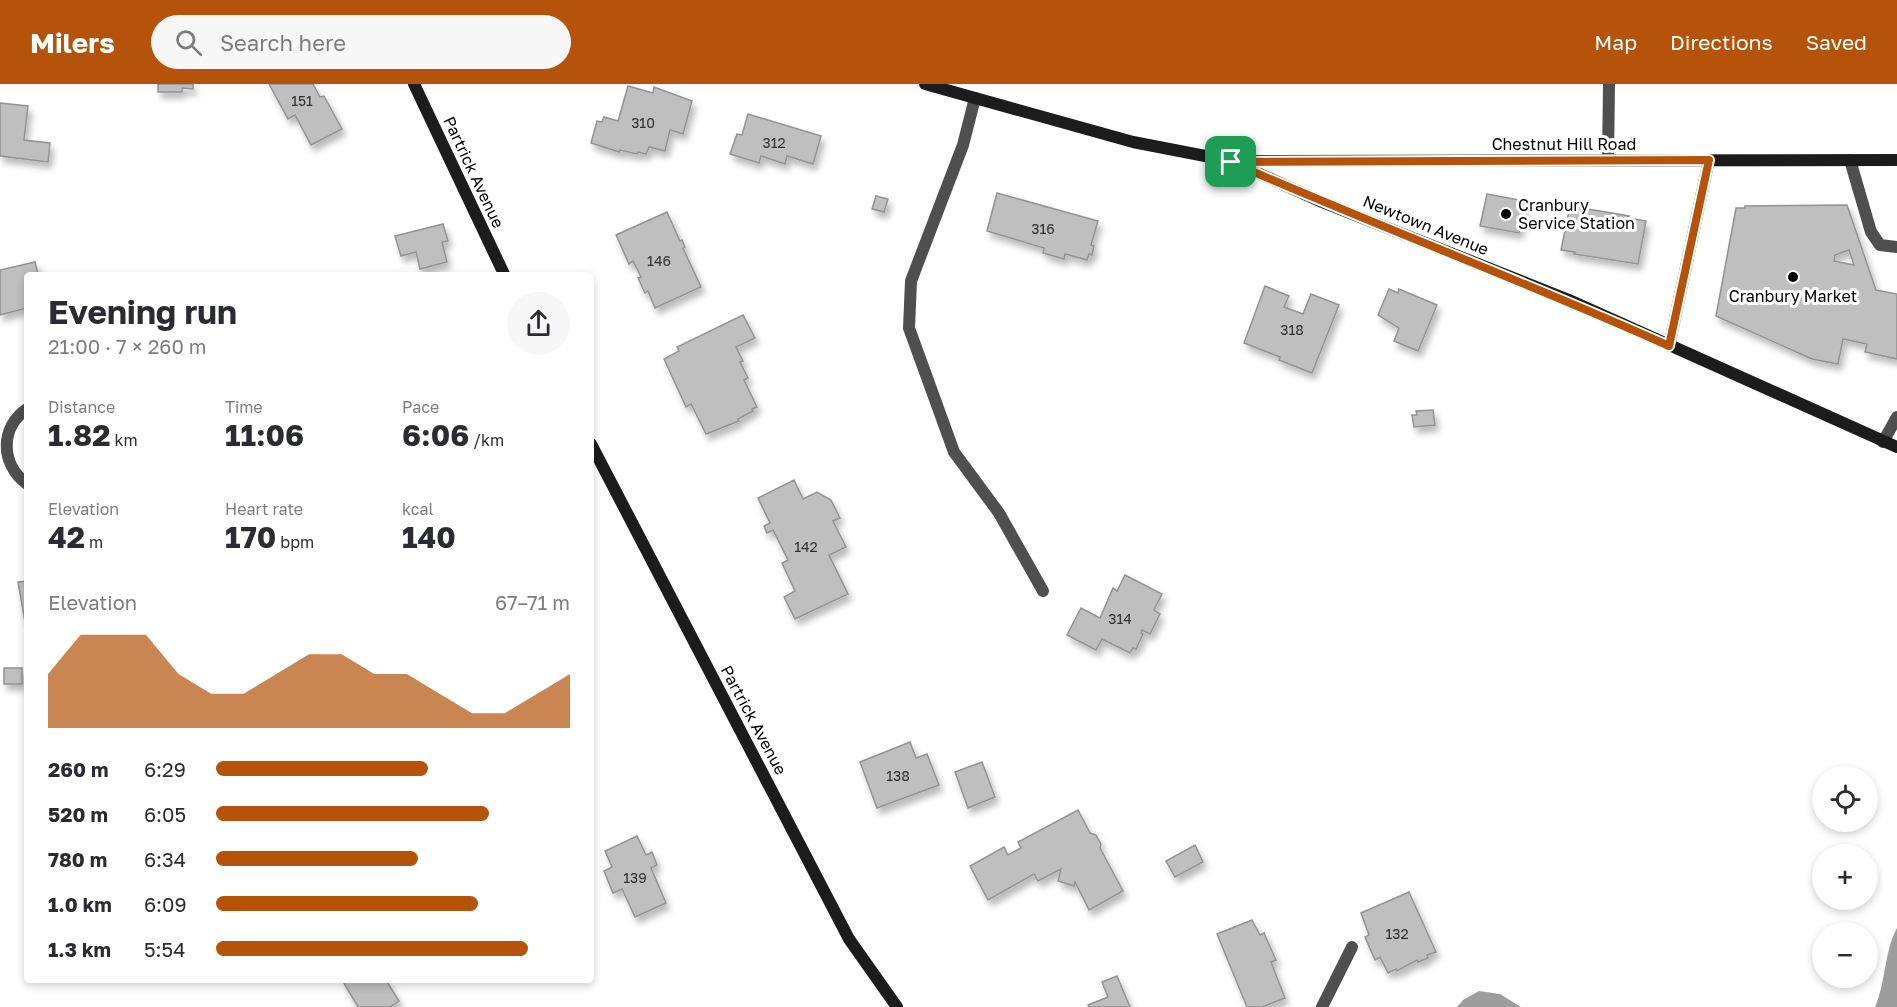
<!DOCTYPE html>
<html lang="en">
<head>
<meta charset="utf-8">
<style>
	body { margin:0; font-family:"Golos Text",sans-serif; background:#f7f7f7; color:#2b2b33; height:100vh; display:flex; flex-direction:column; font-size:22px; white-space:nowrap }
	* { box-sizing:border-box; margin:0 }
	p { font-size:20px; color:#7c7c81 }
	.icon { flex:none; width:33px; height:33px; fill:none; stroke:currentColor; stroke-width:2; stroke-linecap:round; stroke-linejoin:round }
	.map { position:relative; flex:1; overflow:hidden }
	.sheet { position:absolute; left:24px; top:188px; width:570px; height:711px; display:flex; flex-direction:column; background:#fff; border-radius:6px; box-shadow:0 3px 9px #0003 }
	.sheet>* { flex:none }
	.fabs { position:absolute; left:1812px; top:682px; display:grid; gap:12px }
	.fabs a { display:grid; place-items:center; width:66px; height:66px; border-radius:50%; background:#fff; box-shadow:0 3px 9px #0003; font-size:30px }
	.pin { position:absolute; display:grid; place-items:center; width:51px; height:51px; color:#fff; margin:-26px; border-radius:12px; box-shadow:0 3px 9px #0006 }
	.round { display:grid; place-items:center; flex:none; width:63px; height:63px; border-radius:32px; background:#f7f7f7 }
	.headline { display:flex; align-items:center; justify-content:space-between; height:102px; padding:0 24px }
	h1 { font-size:33px; font-weight:700; line-height:45px }
	.stats { display:grid; grid-template-columns:repeat(3,1fr); gap:9px; height:102px; padding:6px 24px }
	.stats div { display:grid; align-content:center }
	.stats b { font-size:30px; font-weight:700 }
	.stats small { font-size:16px; font-weight:400 }
	.stats p { font-size:16px }
	.chart { height:168px; padding:12px 24px }
	.chart p { display:flex; justify-content:space-between }
	.chart svg { width:100%; height:108px; margin-top:6px; fill:#b45309; opacity:.7 }
	ul { padding:0 24px; list-style:none; font-size:20px }
	li { display:grid; grid-template-columns:96px 72px 1fr; align-items:center; height:45px }
	li i { height:15px; border-radius:8px; background:#b45309 }
	header { display:flex; align-items:center; gap:36px; box-sizing:border-box; height:84px; padding:0 30px; background:#b45309; color:#fff }
	header strong { font-size:28px }
	nav { display:flex; gap:33px; margin-inline-start:auto; font-size:21px }
	.search { width:420px; height:54px; background:#f7f7f7; display:flex; align-items:center; gap:15px; box-sizing:border-box; padding:0 21px; border-radius:33px; color:#7c7c81; font-size:22px }
	.map>svg:first-child { display:block }
	.water { fill:#9d9d9d }
	.building { fill:#bfbfbf; stroke:#939393; stroke-width:1.5; fill-rule:evenodd; filter:url(#shadow) }
	.lines { fill:none; stroke-linecap:round; stroke-linejoin:round }
	.lane { stroke:#4f4f4f; stroke-width:12 }
	.street { stroke:#4f4f4f; stroke-width:12 }
	.secondary { stroke:#1c1c1c; stroke-width:12 }
	.route-casing { stroke:#fff; stroke-width:12 }
	.route { stroke:#b45309; stroke-width:8 }
	.poi-dot { fill:#000; stroke:#fff; stroke-width:2 }
	.labels { text-anchor:middle; dominant-baseline:central; stroke-width:6; stroke-linejoin:round; paint-order:stroke }
	.number-label { font-size:14px; fill:#303030 }
	.street-label { font-size:16px; fill:#000; stroke:#fff }
	.poi-label { font-size:16px; fill:#000; stroke:#fff; text-anchor:start }
</style>
</head>
<body>
<header>
<strong>Milers</strong>
<div class="search"><svg class="icon" aria-label="search" viewBox="0 0 24 24"><circle cx="10" cy="10" r="6"/><path d="M15 15l6 6"/></svg>Search here</div>
<nav><a>Map</a><a>Directions</a><a>Saved</a></nav>
</header>
<div class="map">
<svg width="1897" height="923" viewBox="0 0 1897 923">
	<defs>
		<filter id="shadow"><feDropShadow dx="3.5" dy="6" stdDeviation="3" flood-color="#0004"/></filter>
	</defs>
	<rect width="100%" height="100%" fill="#fff"/>
	<g class="water">
		<path d="M 1897,844 L 1897,923 L 1875,923 C 1886,898 1884,868 1897,844 Z"/>
		<polygon points="1479,907 1500,910 1521,923 1457,923 1463,916"/>
	</g>
	<g class="building">
		<polygon points="158,0 193,0 193,5 182,4 182,8 158,8"/>
		<polygon points="269,0 313,0 320,13 324,12 342,45 311,61 295,31 288,35"/>
		<polygon points="628,2 653,9 654,3 692,17 683,50 670,46 665,67 649,63 646,70 638,68 637,70 620,66 619,68 591,59 597,37 602,38 604,33 618,37"/>
		<polygon points="0,19 28,22 24,56 50,59 48,78 0,72"/>
		<polygon points="748,30 821,52 813,80 787,72 785,80 761,72 759,79 730,70 737,50 742,51"/>
		<polygon points="997,109 1098,137 1091,161 1094,162 1092,171 1089,170 1087,176 1065,170 1064,175 1043,169 1044,164 987,147"/>
		<polygon points="1487,110 1525,117 1519,149 1480,142"/>
		<polygon points="876,112 888,115 884,128 872,125"/>
		<path d="M 1847,121 L 1876,206 L 1897,210 L 1897,275 L 1865,268 L 1867,260 L 1843,255 L 1838,280 L 1812,275 L 1716,232 L 1736,124 L 1745,124 L 1745,122 ZM 1849,166 L 1854,181 L 1834,177 L 1835,171 Z"/>
		<polygon points="1570,122 1629,132 1629,134 1646,137 1638,180 1574,170 1575,168 1561,166"/>
		<polygon points="667,128 680,157 682,156 685,163 683,164 701,203 655,224 648,207 645,209 638,194 641,193 633,177 629,180 616,151"/>
		<polygon points="443,140 448,157 442,158 447,178 420,185 416,168 401,172 395,152"/>
		<polygon points="35,178 38,190 27,190 27,224 0,231 0,186"/>
		<polygon points="1265,202 1289,212 1284,223 1303,230 1311,210 1339,221 1312,289 1279,276 1280,273 1244,259"/>
		<polygon points="1389,205 1398,209 1399,205 1437,221 1418,267 1394,257 1399,244 1378,231"/>
		<polygon points="743,231 755,254 736,263 743,277 740,278 748,294 744,296 757,323 752,325 753,327 738,335 739,337 706,350 691,320 686,323 664,275 679,267 677,263"/>
		<polygon points="1433,326 1435,341 1414,343 1412,331 1417,331 1416,327"/>
		<polygon points="794,396 803,415 817,408 831,416 840,434 833,437 846,463 829,471 848,510 795,535 784,513 795,507 782,479 788,476 773,446 767,449 764,442 770,439 758,414"/>
		<polygon points="1125,491 1162,510 1154,526 1160,530 1150,550 1142,546 1141,549 1143,550 1136,565 1133,564 1130,569 1102,555 1096,566 1067,551 1081,524 1100,534 1113,504 1117,507"/>
		<polygon points="27,497 27,537 25,538 18,498"/>
		<rect x="4" y="584" width="18" height="16"/>
		<polygon points="910,658 916,674 927,670 939,701 877,724 860,678"/>
		<polygon points="982,678 995,713 968,724 955,688"/>
		<polygon points="1078,726 1090,749 1096,751 1101,760 1100,764 1123,807 1089,826 1075,798 1074,802 1058,797 1061,785 1038,797 1034,790 988,816 970,782 1004,763 1008,771 1021,764 1018,758"/>
		<polygon points="637,752 646,771 652,768 657,781 651,784 666,819 635,833 622,805 613,809 604,787 612,783 605,767"/>
		<polygon points="1195,761 1203,778 1175,793 1166,777"/>
		<polygon points="1409,808 1436,868 1427,871 1428,874 1418,878 1417,876 1397,887 1396,885 1388,889 1380,873 1375,876 1365,853 1369,851 1361,829"/>
		<polygon points="1252,836 1260,851 1264,849 1276,876 1271,878 1285,914 1262,923 1247,923 1217,850"/>
		<polygon points="1117,892 1130,923 1089,923 1088,921 1108,913 1102,898"/>
		<polygon points="342,896 386,896 399,917 390,923 358,923"/>
	</g>
	<g class="lines">
		<g class="lane">
			<polyline points="975,14 963,61 911,197 909,244 954,368 999,429 1043,507"/>
			<polyline points="1850,76 1871,148 1880,161 1897,163"/>
			<polyline points="1669,262 1709,76"/>
			<polyline points="1883,358 1897,333"/>
			<polyline points="1322,923 1352,863"/>
		</g>
		<g class="street">
			<polyline points="1608,76 1609,0"/>
			<path d="M 27,325 C 0,343 0,380 27,400"/>
		</g>
		<g class="secondary">
			<polyline points="414,0 504,190"/>
			<polyline points="925,0 1133,58 1231,77 1322,118 1569,216 1897,363"/>
			<polyline points="1235,77 1897,76"/>
			<polyline points="591,360 849,855 897,923"/>
		</g>
	</g>
	<g class="lines">
		<defs>
			<path id="route" d="M 1709,76 L 1669,262 C 1525,197 1376,142 1231,78 Z"/>
		</defs>
		<use href="#route" class="route-casing"/>
		<use href="#route" class="route"/>
	</g>
	<g class="poi-dot">
		<circle cx="1506" cy="130" r="6"/>
		<circle cx="1793" cy="193" r="6"/>
	</g>
	<g class="labels">
		<g class="number-label">
			<text x="302" y="16">151</text>
			<text x="643" y="38">310</text>
			<text x="774" y="58">312</text>
			<text x="1043" y="144">316</text>
			<text x="659" y="176">146</text>
			<text x="1292" y="245">318</text>
			<text x="806" y="462">142</text>
			<text x="1120" y="534">314</text>
			<text x="898" y="691">138</text>
			<text x="635" y="793">139</text>
			<text x="1397" y="849">132</text>
		</g>
		<g class="street-label">
			<text x="1564" y="60">Chestnut Hill Road</text>
			<text transform="translate(474 88) rotate(65)">Partrick Avenue</text>
			<text transform="translate(1426 141) rotate(22)">Newtown Avenue</text>
			<text transform="translate(754 636) rotate(62)">Partrick Avenue</text>
		</g>
		<g class="poi-label">
			<text x="1518" y="121">Cranbury<tspan x="1518" dy="18">Service Station</tspan></text>
			<text x="1793" y="212" text-anchor="middle">Cranbury Market</text>
		</g>
	</g>
</svg>
<div class="fabs">
<a><svg class="icon" aria-label="locate" viewBox="0 0 24 24"><circle cx="12" cy="12" r="6"/><path d="M12 2v4M12 18v4M2 12h4M18 12h4"/></svg></a>
<a>+</a>
<a>−</a>
</div>
<div class="pin" style="left:1231px;top:78px;background:#1e9e55"><svg class="icon" aria-label="arrive" viewBox="0 0 24 24"><path d="M6 21V4h12l-3 4 3 4H6"/></svg></div>
<section class="sheet">
<div class="headline"><div><h1>Evening run</h1><p>21:00 · 7 × 260 m</p></div><a class="round"><svg class="icon" aria-label="share" viewBox="0 0 24 24"><path d="M12 15V3M7 8l5-5 5 5M5 13v7h14v-7"/></svg></a></div>
<div class="stats">
<div><p>Distance</p><b>1.82<small> km</small></b></div>
<div><p>Time</p><b>11:06</b></div>
<div><p>Pace</p><b>6:06<small> /km</small></b></div>
</div>
<div class="stats">
<div><p>Elevation</p><b>42<small> m</small></b></div>
<div><p>Heart rate</p><b>170<small> bpm</small></b></div>
<div><p>kcal</p><b>140</b></div>
</div>
<div class="chart"><p><span>Elevation</span>67–71 m</p>
<svg viewBox="0 0 160 44" preserveAspectRatio="none"><path d="M0 44V22L10 6L20 6L30 6L40 22L50 30L60 30L70 22L80 14L90 14L100 22L110 22L120 30L130 38L140 38L150 30L160 22V44z"/></svg>
</div>
<ul>
<li><b>260 m</b>6:29<i style="width:60%"></i></li>
<li><b>520 m</b>6:05<i style="width:77%"></i></li>
<li><b>780 m</b>6:34<i style="width:57%"></i></li>
<li><b>1.0 km</b>6:09<i style="width:74%"></i></li>
<li><b>1.3 km</b>5:54<i style="width:88%"></i></li>
</ul>
</section>
</div>
</body>
</html>
